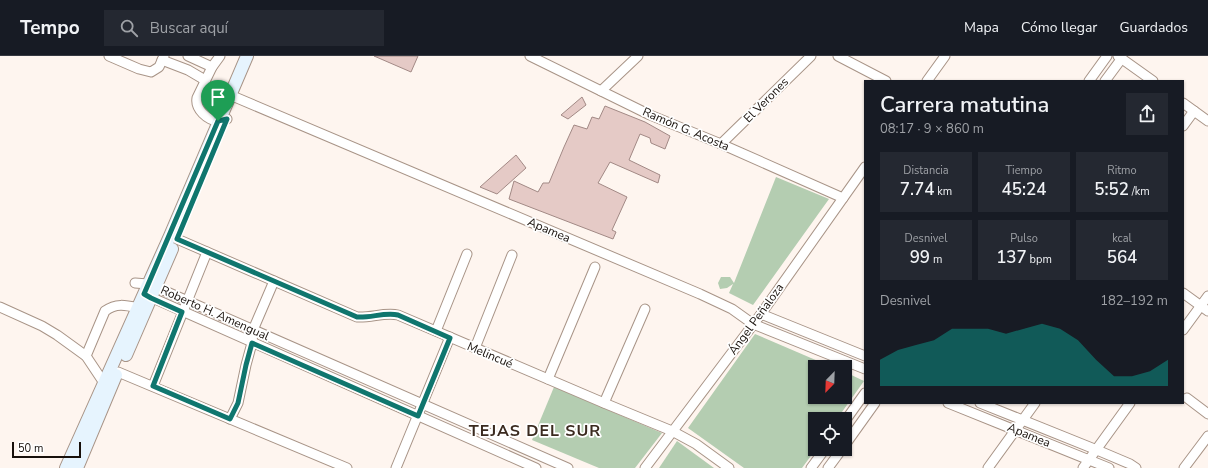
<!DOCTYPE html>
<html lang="es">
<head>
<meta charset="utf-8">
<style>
	body { margin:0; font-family:"Nunito Sans",sans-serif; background:#242831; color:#f1f3f6; height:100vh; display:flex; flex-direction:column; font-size:15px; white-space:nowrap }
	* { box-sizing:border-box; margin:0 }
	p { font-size:13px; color:#9ea1a6 }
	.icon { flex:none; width:22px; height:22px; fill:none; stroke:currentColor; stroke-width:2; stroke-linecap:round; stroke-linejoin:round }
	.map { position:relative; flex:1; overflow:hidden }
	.side { position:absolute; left:864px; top:24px; width:320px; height:324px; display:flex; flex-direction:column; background:#171b24; border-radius:0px; box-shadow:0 1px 3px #0004 }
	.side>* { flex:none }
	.needle { width:26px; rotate:203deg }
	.fabs { position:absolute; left:808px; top:304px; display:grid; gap:8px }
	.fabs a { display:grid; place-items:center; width:44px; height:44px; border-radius:0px; background:#171b24; box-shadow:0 1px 3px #0004; font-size:20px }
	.scale { position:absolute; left:12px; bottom:10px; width:69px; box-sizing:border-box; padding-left:4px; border:2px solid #17100b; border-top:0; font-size:11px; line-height:14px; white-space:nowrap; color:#17100b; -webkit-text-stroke:3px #fff; paint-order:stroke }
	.pin { position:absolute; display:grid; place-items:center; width:34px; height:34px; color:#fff; margin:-41px -17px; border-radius:50% 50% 50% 0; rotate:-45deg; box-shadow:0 0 4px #0007 }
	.pin .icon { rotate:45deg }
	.round { display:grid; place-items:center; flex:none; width:42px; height:42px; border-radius:0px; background:#242831 }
	.overview { display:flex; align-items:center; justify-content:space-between; height:68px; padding:0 16px }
	h1 { font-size:22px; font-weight:600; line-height:30px }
	.stats { display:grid; grid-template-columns:repeat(3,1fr); gap:6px; height:68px; padding:4px 16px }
	.stats div { display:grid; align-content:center; border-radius:0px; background:#242831; text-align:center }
	.stats b { font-size:17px; font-weight:600 }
	.stats small { font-size:11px; font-weight:400 }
	.stats p { font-size:11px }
	.chart { height:112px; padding:8px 16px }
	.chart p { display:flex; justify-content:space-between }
	.chart svg { width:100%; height:72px; margin-top:4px; fill:#0f766e; opacity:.7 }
	header { display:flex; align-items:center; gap:24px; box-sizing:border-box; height:56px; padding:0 20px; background:#171b24; border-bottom:1px solid #363941 }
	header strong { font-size:19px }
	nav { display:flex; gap:22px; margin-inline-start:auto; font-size:14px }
	.search { width:280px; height:36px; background:#242831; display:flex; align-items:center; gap:10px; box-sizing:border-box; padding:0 14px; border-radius:0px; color:#9ea1a6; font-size:15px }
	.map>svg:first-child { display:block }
	.green { fill:#b4cdb1 }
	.building { fill:#e5cac6; stroke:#a28985 }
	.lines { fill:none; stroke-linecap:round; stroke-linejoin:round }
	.street-casing { stroke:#a89487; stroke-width:11 }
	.secondary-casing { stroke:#a89487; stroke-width:14 }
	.street { stroke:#fff; stroke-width:9 }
	.secondary { stroke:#e6f4fe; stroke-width:12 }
	.route-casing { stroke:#fff; stroke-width:8 }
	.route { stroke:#0f766e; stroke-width:5 }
	.labels { text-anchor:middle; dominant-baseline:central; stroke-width:3.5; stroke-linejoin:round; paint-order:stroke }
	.street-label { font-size:12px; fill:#17100b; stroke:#fff }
	.district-label { font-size:16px; font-weight:bold; letter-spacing:1px; fill:#3a2a1f; stroke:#fff }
</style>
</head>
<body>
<header>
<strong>Tempo</strong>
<div class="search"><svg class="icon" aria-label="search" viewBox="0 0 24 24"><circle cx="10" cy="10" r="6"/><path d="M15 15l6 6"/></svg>Buscar aquí</div>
<nav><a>Mapa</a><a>Cómo llegar</a><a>Guardados</a></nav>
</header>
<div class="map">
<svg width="1208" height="412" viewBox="0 0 1208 412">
	<rect width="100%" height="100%" fill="#fef5ef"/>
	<g class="green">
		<polygon points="776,121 829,143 753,249 729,237 733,228 727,232 720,233 718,227 721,221 730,221 734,227"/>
		<polygon points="755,278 832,311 815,311 815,341 845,341 845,316 864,325 837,363 815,363 816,393 802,412 744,412 688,372"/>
		<polygon points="554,331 662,377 635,412 599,412 532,384"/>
		<polygon points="677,385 714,412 659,412"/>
	</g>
	<g class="building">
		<polygon points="374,0 418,0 411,16"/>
		<polygon points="582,41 586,49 568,63 561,59"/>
		<polygon points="605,50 645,66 670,80 665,93 651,87 650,82 640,78 629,104 660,119 658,127 610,106 598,127 627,141 612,174 616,176 613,183 509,143 514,125 538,136 543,127 549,127 564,91 574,69 587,73 592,61 599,63"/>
		<polygon points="516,99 526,112 497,138 480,131"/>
	</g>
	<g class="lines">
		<defs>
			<g id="street">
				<polyline points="109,0 139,13 151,16 159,11 164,0"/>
				<polyline points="188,0 212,11"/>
				<path d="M 220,0 L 212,11 L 197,42 C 195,53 207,64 218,65 C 220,65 225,64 227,63"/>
				<polyline points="530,0 650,59 721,88 843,142"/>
				<polyline points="838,0 886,25"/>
				<polyline points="1118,0 1153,25"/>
				<polyline points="162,4 188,14 205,24"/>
				<polyline points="927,25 945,0"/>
				<polyline points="1089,25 1107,0"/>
				<polyline points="1105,25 1122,2"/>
				<polyline points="601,35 638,0"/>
				<polyline points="230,39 700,238 732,253 753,268 865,313"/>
				<polyline points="1183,47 1208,65"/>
				<polyline points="1183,70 1194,55"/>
				<polyline points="721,88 811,0"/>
				<path d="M 177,183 L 357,261 C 371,262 385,256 398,259 L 604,347 L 672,375 L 696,388 L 729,412"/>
				<polyline points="135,227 148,228 156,231 568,412"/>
				<polyline points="1183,237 1208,255"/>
				<polyline points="146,239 536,412"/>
				<polyline points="0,251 42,270 57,279 86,300 104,327"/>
				<polyline points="761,258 865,300"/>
				<polyline points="1183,274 1208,240"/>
				<polyline points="436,275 467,198"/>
				<polyline points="475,292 512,199"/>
				<path d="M 86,300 L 105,255 C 116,247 125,249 138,252"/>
				<polyline points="118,316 347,412"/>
				<polyline points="548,323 595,211"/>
				<polyline points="153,330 207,196"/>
				<polyline points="1187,342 1208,358"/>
				<polyline points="604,347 645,253"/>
				<polyline points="948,347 1109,412"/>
				<polyline points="980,347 1097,394 1130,408 1136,412"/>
				<polyline points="230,363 238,347 246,309 252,287 253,274 274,225"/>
				<polyline points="845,365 865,337"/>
				<polyline points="845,389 875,347"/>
				<polyline points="396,412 450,281"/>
				<polyline points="645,412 761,258 865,111"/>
				<polyline points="811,412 825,393"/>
				<polyline points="828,412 842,393"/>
				<polyline points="988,412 1035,347"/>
				<polyline points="1083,412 1130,347"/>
				<polyline points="1184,412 1208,380"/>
			</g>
			<g id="secondary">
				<polyline points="126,299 172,193"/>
				<polyline points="66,412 170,180 247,0"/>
				<polyline points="77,412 116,319"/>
			</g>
		</defs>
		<use href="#street" class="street-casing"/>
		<use href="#secondary" class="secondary-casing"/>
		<use href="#street" class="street"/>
		<use href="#secondary" class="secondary"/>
	</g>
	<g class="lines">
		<defs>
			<path id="route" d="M 227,63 L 177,183 L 357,261 C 371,262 385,256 398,259 L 450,282 L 418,360 L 252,287 L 246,309 L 238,347 L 230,363 L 153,330 L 182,256 L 151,242 L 144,238 L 218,65 Z"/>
		</defs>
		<use href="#route" class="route-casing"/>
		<use href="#route" class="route"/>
	</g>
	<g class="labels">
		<g class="street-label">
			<text transform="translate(766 44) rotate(-45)">El Verones</text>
			<text transform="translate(686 73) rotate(23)">Ramón G. Acosta</text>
			<text transform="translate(549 174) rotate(23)">Apamea</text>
			<text transform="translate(215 257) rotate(24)">Roberto H. Amengual</text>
			<text transform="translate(756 263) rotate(-54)">Ángel Peñaloza</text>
			<text transform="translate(490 299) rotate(23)">Melincué</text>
			<text transform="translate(1029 379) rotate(22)">Apamea</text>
		</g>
		<g class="district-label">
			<text x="535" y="375">TEJAS DEL SUR</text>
		</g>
	</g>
</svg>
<div class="fabs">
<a><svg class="needle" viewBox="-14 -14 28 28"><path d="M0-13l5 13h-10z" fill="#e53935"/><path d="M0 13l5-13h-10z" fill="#9ea1a6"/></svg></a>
<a><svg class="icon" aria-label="locate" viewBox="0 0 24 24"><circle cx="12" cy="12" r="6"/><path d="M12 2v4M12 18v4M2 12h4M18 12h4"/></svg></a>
</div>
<div class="scale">50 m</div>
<div class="pin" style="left:218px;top:65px;background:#1e9e55"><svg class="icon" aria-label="arrive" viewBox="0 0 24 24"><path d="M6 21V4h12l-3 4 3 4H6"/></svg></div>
<section class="side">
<div class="overview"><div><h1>Carrera matutina</h1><p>08:17 · 9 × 860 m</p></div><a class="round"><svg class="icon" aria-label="share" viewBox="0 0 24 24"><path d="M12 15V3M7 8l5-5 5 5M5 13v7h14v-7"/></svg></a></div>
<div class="stats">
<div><p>Distancia</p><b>7.74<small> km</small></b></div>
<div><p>Tiempo</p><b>45:24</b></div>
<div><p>Ritmo</p><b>5:52<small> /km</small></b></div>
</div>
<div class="stats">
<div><p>Desnivel</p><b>99<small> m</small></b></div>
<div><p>Pulso</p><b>137<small> bpm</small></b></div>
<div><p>kcal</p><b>564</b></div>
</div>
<div class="chart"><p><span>Desnivel</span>182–192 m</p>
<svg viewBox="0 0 160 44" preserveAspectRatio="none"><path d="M0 44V28L10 22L20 19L30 16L40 9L50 9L60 9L70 12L80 9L90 6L100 9L110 16L120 28L130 38L140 38L150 35L160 28V44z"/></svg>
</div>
</section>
</div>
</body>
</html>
